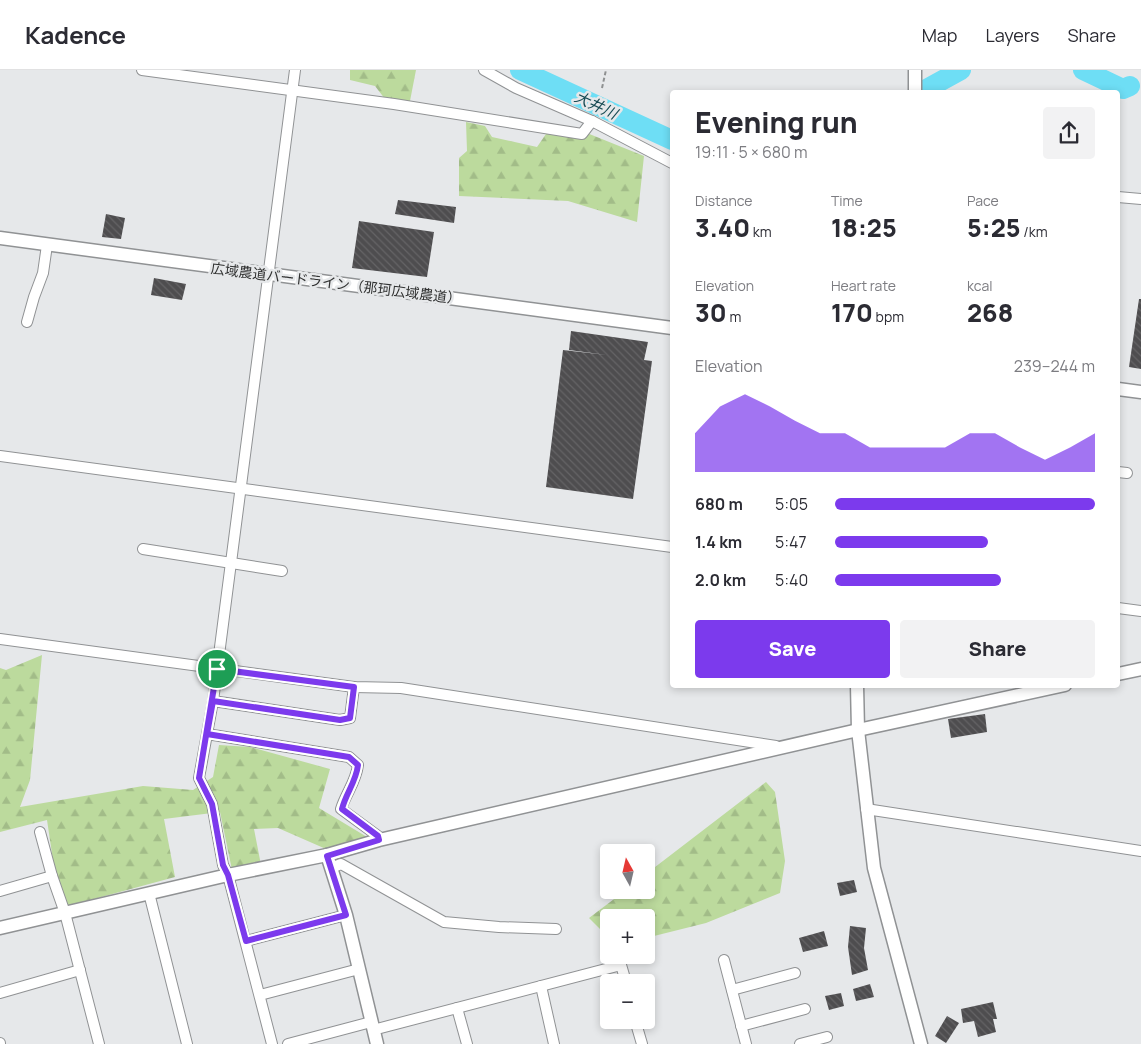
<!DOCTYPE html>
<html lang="en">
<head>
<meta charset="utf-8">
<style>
	body { margin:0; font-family:Manrope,"Noto Sans JP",sans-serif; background:#f2f2f3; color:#2b2b33; height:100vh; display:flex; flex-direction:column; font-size:19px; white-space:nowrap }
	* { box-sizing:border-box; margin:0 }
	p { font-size:16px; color:#7c7c81 }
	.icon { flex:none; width:28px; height:28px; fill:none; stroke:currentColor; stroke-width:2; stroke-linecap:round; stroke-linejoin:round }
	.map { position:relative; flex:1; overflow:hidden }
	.side { position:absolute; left:670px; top:20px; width:450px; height:598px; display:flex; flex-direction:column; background:#fff; border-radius:5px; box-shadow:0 2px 8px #0003 }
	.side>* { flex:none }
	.needle { width:32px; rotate:352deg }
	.buttons { position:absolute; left:600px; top:774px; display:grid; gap:10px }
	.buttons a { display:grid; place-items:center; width:55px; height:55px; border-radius:5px; background:#fff; box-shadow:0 2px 8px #0003; font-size:25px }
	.pin { position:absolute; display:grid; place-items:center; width:42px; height:42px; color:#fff; margin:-21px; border:2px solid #fff; border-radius:50%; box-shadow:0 1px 5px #0007 }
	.round { display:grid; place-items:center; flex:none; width:52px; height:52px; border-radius:5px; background:#f2f2f3 }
	.overview { display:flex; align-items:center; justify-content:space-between; height:85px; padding:0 25px }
	h1 { font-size:28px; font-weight:800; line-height:38px }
	.stats { display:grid; grid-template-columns:repeat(3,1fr); gap:8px; height:85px; padding:5px 25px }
	.stats div { display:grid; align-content:center }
	.stats b { font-size:25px; font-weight:800 }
	.stats small { font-size:14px; font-weight:400 }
	.stats p { font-size:14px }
	.chart { height:140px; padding:10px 25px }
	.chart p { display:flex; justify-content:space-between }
	.chart svg { width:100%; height:90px; margin-top:5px; fill:#7c3aed; opacity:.7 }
	.action { display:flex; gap:10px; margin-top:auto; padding:10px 25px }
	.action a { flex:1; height:58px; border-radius:5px; background:#7c3aed; color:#fff; font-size:20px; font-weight:800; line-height:58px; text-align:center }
	.action a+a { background:#f2f2f3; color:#2b2b33 }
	ul { padding:0 25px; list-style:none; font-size:16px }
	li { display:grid; grid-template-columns:80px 60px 1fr; align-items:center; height:38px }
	li i { height:12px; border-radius:6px; background:#7c3aed }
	header { display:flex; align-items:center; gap:30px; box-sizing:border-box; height:70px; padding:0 25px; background:#fff; border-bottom:1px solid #e1e1e2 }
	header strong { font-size:24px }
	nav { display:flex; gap:28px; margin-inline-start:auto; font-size:18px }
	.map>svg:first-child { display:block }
	.forest { fill:url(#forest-firs) }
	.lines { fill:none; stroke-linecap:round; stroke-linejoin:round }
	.river { stroke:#6edef5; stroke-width:20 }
	.building { fill:url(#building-back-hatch) }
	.minor-casing { stroke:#909294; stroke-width:12 }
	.tertiary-casing { stroke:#909294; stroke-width:15 }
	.path { stroke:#8e9091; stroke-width:2; stroke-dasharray:4 2.5; stroke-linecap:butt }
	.minor { stroke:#fff; stroke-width:10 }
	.tertiary { stroke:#fff; stroke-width:12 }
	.route-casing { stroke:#fff; stroke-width:10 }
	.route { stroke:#7c3aed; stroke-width:6 }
	.labels { text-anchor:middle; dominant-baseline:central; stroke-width:5; stroke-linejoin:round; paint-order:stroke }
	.street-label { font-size:14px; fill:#303131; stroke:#e6e8ea }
	.water-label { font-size:15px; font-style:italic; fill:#184b54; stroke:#e6e8ea }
</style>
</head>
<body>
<header>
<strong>Kadence</strong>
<nav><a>Map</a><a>Layers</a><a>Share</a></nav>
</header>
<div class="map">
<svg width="1141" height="974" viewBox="0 0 1141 974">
	<defs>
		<pattern id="forest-firs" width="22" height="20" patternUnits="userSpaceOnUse" patternTransform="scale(1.25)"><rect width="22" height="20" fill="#bcda9d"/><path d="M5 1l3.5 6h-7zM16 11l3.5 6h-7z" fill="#a2bc88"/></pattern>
		<pattern id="building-back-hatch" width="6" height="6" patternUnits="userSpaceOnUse" patternTransform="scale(1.25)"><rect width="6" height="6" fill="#4e4d4f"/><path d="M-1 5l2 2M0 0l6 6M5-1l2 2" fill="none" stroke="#656466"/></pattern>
	</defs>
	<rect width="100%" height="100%" fill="#e6e8ea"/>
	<g class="forest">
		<polygon points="350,0 416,0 410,31 385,29 375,16 350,10"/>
		<polygon points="466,52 485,56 492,67 537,77 546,64 572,57 644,86 637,152 568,131 459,126 459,88 467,81"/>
		<polygon points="42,585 30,710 20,737 143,716 193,720 213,707 219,675 250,677 330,699 319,738 367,767 326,779 278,758 254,759 261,795 232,800 220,742 164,749 175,807 68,836 54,797 47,750 0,762 0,598 6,600"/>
		<polygon points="766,712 775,722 785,791 780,823 706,853 646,868 646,848 609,848 609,868 589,848 626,820 646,820 646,804"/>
	</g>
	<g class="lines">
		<g class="river">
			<polyline points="520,0 672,70"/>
			<polyline points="1083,0 1123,19 1130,16"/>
			<polyline points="921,22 961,0"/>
		</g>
	</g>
	<g class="building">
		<polygon points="398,130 456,137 454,153 395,144"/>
		<polygon points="106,144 125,148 121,169 102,167"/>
		<polygon points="359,151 434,162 427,207 352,198"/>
		<polygon points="154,208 186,214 182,230 151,225"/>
		<polygon points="1139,229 1141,229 1141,299 1129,297"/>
		<polygon points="571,261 648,272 644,290 652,291 633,429 546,417 563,280 607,285 569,280"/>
		<polygon points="985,644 987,662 951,668 948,649"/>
		<polygon points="854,810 857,822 840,826 837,813"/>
		<polygon points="850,856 866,858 864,878 868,900 852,905 848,877"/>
		<polygon points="824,861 828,876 803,882 799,868"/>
		<polygon points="870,914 874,927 856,931 853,919"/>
		<polygon points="841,923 844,936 829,940 825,926"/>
		<polygon points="993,932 997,949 993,949 996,962 978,967 974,951 963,953 961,939"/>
		<polygon points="947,946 959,953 946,973 935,966"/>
	</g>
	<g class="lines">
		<defs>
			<g id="minor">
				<polyline points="142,0 394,34 582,64 592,51"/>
				<polyline points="484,0 516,18 592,51 672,93"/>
				<polyline points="1118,127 1141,129"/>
				<polyline points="27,252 34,227 43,203 47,175"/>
				<polyline points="0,386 672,477"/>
				<polyline points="1118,402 1127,403"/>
				<polyline points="143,479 282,501"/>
				<polyline points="1118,538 1141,541"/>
				<polyline points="0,569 354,617 401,618 776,676"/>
				<polyline points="213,631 340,650 350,648 354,617"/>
				<path d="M 207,664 L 349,687 L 358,695 C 356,712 346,723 341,739 L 378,766 L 379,770"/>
				<polyline points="866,739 1141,781"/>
				<polyline points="40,762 52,806 65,843 99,974"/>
				<polyline points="331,798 341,794 444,852 499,857 556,859"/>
				<polyline points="0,821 52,806"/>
				<polyline points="149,823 187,974"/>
				<polyline points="246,871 346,845"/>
				<polyline points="724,890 746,974"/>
				<polyline points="541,916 554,974"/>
				<polyline points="732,920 795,903"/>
				<polyline points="0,923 80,900"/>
				<polyline points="260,925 359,899"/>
				<polyline points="457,938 467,974"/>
				<polyline points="635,950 642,974"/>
				<polyline points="741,956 805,939"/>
				<polyline points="373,960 621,895 626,912"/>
				<polyline points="0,973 0,974"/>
				<polyline points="272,974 228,805 223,795 212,734 199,708 213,631 295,0"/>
				<polyline points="288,974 371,952"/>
				<polyline points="800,974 827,967"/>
			</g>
			<g id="tertiary">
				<polyline points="915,0 915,22"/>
				<polyline points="0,168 672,258"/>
				<polyline points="1118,319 1141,322"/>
				<polyline points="1118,604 1141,599"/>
				<polyline points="857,615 858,660 874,798 921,974"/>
				<polyline points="327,785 346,845 377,974"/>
				<polyline points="0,858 228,805 327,785 379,770 858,660 1065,615"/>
			</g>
		</defs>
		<use href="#minor" class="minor-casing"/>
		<use href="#tertiary" class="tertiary-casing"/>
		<polyline class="path" points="602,18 606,0"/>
		<use href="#minor" class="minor"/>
		<use href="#tertiary" class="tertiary"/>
	</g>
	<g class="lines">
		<defs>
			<path id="route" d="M 217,599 L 199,708 L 212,734 L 223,795 L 228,805 L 246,871 L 346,845 L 327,786 L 379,770 L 378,766 L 342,739 C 346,723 356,712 358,695 L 349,687 L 207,664 L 213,631 L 340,650 L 350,648 L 354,617 L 217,599"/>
		</defs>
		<use href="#route" class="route-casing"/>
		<use href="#route" class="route"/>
	</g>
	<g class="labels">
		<g class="street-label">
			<text transform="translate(336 213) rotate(7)">広域農道バードライン（那珂広域農道）</text>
		</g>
		<g class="water-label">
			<text transform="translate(596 35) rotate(25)">大井川</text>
		</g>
	</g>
</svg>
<div class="buttons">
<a><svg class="needle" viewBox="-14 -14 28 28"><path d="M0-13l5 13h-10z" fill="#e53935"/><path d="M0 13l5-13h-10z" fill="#7c7c81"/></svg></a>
<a>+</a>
<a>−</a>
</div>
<div class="pin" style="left:217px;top:599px;background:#1e9e55"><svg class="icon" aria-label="arrive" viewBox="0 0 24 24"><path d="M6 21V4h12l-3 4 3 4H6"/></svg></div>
<section class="side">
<div class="overview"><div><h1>Evening run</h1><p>19:11 · 5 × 680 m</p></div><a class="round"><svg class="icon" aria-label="share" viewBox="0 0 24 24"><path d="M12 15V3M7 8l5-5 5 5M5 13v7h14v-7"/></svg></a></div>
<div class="stats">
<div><p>Distance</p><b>3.40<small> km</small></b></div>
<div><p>Time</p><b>18:25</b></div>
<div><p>Pace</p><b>5:25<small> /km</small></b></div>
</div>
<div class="stats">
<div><p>Elevation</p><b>30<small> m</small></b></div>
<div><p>Heart rate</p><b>170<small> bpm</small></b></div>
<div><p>kcal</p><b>268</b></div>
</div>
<div class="chart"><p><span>Elevation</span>239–244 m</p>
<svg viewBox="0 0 160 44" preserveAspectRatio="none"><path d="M0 44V25L10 12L20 6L30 12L40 19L50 25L60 25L70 32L80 32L90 32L100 32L110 25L120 25L130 32L140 38L150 32L160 25V44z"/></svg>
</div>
<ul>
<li><b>680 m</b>5:05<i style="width:100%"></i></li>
<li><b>1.4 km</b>5:47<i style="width:59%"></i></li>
<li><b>2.0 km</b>5:40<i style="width:64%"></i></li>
</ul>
<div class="action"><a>Save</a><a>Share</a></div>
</section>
</div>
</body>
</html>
